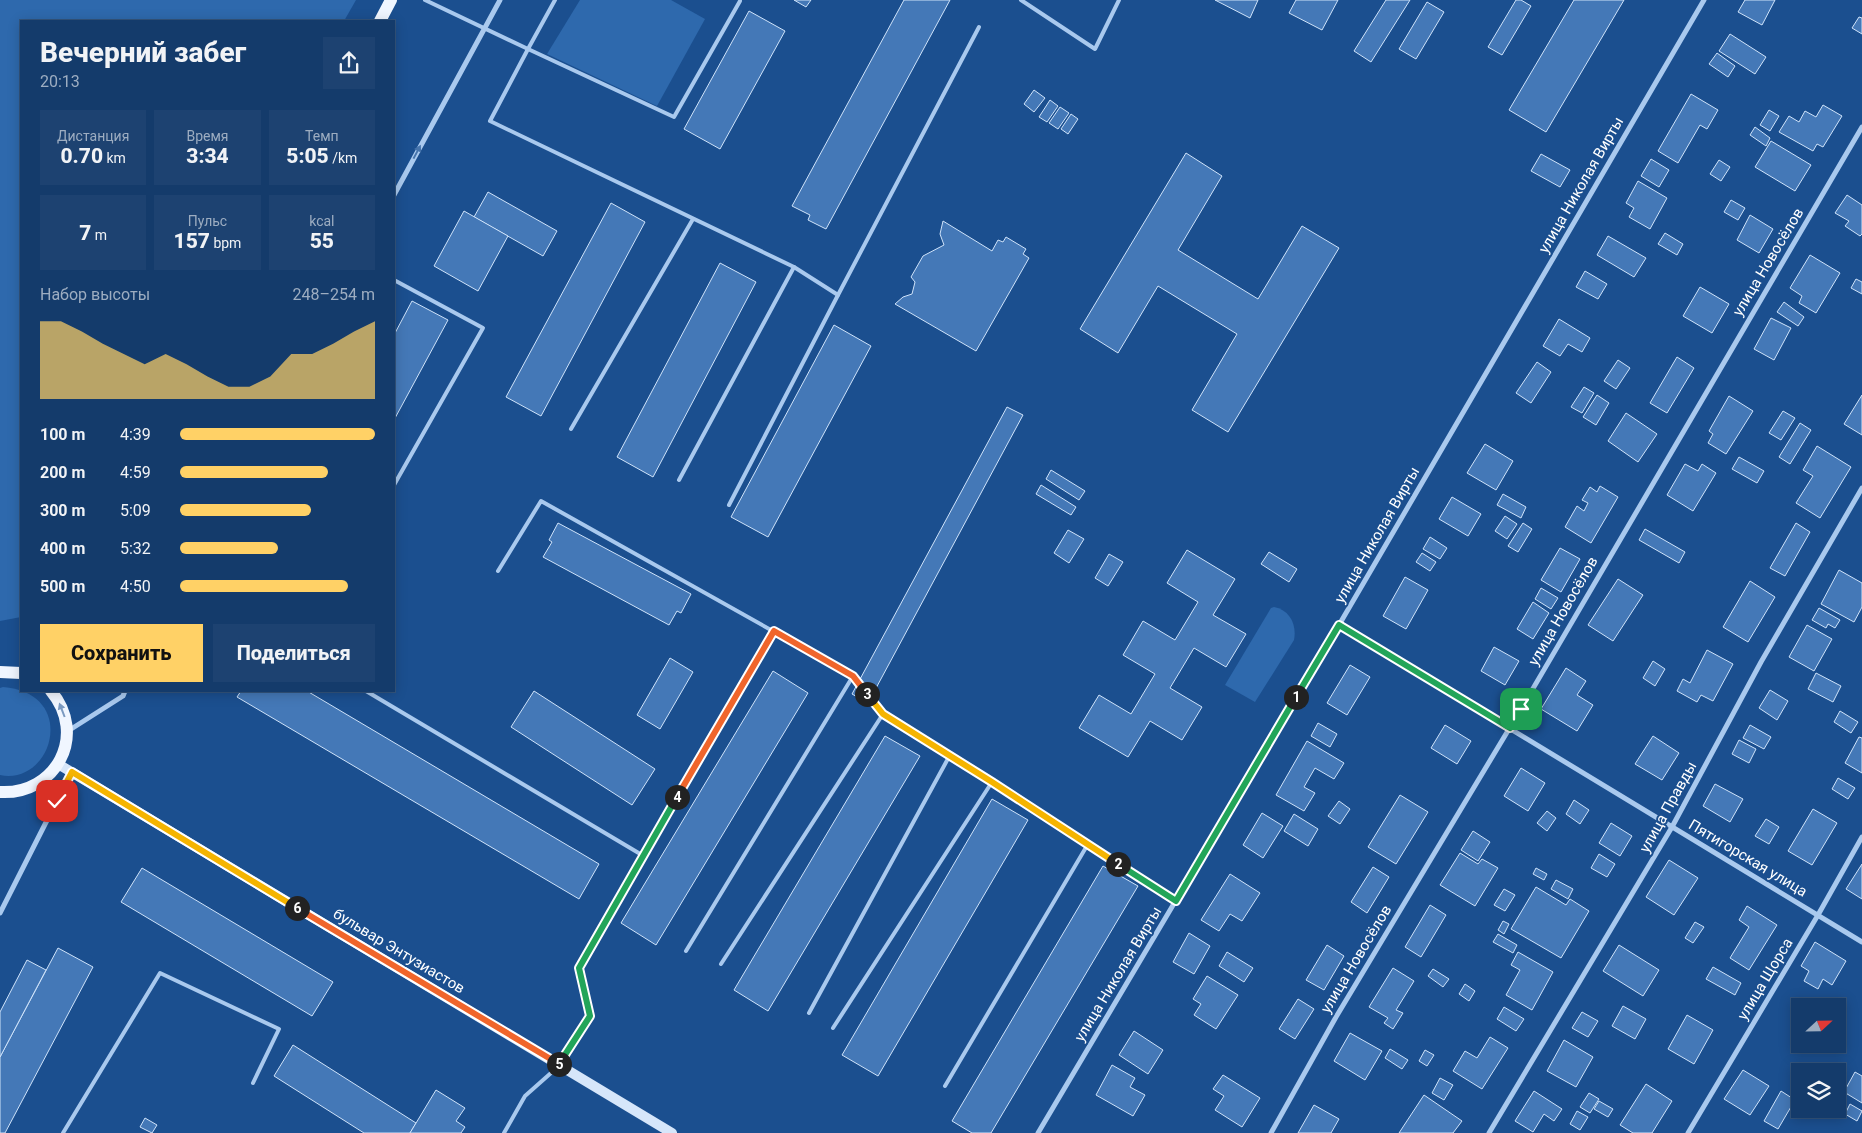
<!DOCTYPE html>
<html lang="ru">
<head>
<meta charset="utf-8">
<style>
	body { margin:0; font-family:Roboto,sans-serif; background:#1d4271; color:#f1f3f6; height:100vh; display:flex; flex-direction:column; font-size:19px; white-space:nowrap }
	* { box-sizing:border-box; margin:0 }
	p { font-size:16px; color:#9dadc1 }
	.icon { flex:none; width:28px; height:28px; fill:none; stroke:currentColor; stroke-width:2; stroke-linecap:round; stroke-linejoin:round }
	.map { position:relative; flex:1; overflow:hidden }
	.side { position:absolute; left:20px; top:20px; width:375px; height:672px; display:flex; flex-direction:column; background:#143b6b; border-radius:0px; box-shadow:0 2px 12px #0003,0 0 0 1px #33557e }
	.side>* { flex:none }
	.needle { width:32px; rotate:68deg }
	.controls { position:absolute; left:1791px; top:998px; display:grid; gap:10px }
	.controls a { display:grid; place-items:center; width:55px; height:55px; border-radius:0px; background:#143b6b; box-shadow:0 2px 12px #0003,0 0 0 1px #33557e; font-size:25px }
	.pin { position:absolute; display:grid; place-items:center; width:42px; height:42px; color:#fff; margin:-21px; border-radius:10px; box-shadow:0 2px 8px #0006 }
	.km { position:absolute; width:25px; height:25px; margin:-12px; border-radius:50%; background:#222; color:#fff; font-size:14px; line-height:25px; text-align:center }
	.round { display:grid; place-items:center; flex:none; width:52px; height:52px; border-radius:0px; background:#1d4271 }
	.overview { display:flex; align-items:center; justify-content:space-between; height:85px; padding:0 20px }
	h1 { font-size:28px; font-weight:800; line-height:38px }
	.metrics { display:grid; grid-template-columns:repeat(3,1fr); gap:8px; height:85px; padding:5px 20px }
	.metrics div { display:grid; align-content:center; border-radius:0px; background:#1d4271; text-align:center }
	.metrics b { font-size:21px; font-weight:800 }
	.metrics small { font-size:14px; font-weight:400 }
	.metrics p { font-size:14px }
	.chart { height:140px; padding:10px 20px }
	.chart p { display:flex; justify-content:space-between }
	.chart svg { width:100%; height:90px; margin-top:5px; fill:#ffd166; opacity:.7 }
	.action { display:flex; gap:10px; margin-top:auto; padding:10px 20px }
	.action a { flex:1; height:58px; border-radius:0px; background:#ffd166; color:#111; font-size:20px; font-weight:800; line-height:58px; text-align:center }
	.action a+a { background:#1d4271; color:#f1f3f6 }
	ul { padding:0 20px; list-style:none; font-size:16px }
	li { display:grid; grid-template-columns:80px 60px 1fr; align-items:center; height:38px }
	li i { height:12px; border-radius:6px; background:#ffd166 }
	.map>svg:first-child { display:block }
	.green { fill:#2e69ad }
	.building { fill:#4478b7; stroke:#cfe3fa }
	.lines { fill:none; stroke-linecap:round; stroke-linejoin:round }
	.lane { stroke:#a9c9ee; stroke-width:4 }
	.street { stroke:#a9c9ee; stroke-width:5 }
	.secondary { stroke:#d6e6fa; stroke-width:10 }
	.primary { stroke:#f0f6ff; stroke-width:12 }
	.oneway { fill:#4674ac }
	.oneway2 { fill:#7b9ac1 }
	.split-1-casing { stroke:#fff; stroke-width:10 }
	.split-2-casing { stroke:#fff; stroke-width:10 }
	.split-3-casing { stroke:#fff; stroke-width:10 }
	.split-4-casing { stroke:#fff; stroke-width:10 }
	.split-5-casing { stroke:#fff; stroke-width:10 }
	.split-6-casing { stroke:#fff; stroke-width:10 }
	.split-7-casing { stroke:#fff; stroke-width:10 }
	.split-1 { stroke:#22a559; stroke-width:6 }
	.split-2 { stroke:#22a559; stroke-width:6 }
	.split-3 { stroke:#f5b400; stroke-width:6 }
	.split-4 { stroke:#f0652b; stroke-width:6 }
	.split-5 { stroke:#22a559; stroke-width:6 }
	.split-6 { stroke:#f0652b; stroke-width:6 }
	.split-7 { stroke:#f5b400; stroke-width:6 }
	.labels { text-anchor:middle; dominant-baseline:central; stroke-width:4; stroke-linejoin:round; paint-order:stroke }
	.street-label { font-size:15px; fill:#fff; stroke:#1b4f8f }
</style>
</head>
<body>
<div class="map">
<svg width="1862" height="1133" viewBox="0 0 1862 1133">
	<rect width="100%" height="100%" fill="#1b4f8f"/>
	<g class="green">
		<polygon points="0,0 356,0 344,21 21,21 21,617 0,621"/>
		<polygon points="580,0 671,0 705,19 657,106 547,54"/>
		<path d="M 1274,607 C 1290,610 1297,625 1294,640 L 1255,702 L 1225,685 L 1271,608 Z"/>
		<path d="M 3,687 C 79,693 53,786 0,775 L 0,688 Z"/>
	</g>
	<g class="building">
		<polygon points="794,0 811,0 806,7"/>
		<polygon points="904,0 950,0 826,229 808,220 810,215 792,206"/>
		<polygon points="1215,0 1258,0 1250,18"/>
		<polygon points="1296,0 1338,0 1322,30 1289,13"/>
		<polygon points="1386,0 1410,0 1371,62 1354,51"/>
		<polygon points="1516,0 1521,0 1531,6 1502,55 1488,47"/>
		<polygon points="1574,0 1624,0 1546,132 1509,110"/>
		<polygon points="1745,0 1775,0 1762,25 1738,12"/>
		<polygon points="1427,2 1444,12 1416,59 1399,49"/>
		<polygon points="749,11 785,31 720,149 684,129"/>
		<polygon points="1859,17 1862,18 1862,34 1852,28"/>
		<polygon points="1730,34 1766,57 1755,74 1719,51"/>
		<polygon points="1717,53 1735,66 1728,77 1709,64"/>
		<polygon points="1034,90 1045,98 1034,112 1024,104"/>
		<polygon points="1691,94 1718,110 1707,129 1700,125 1678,163 1658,151"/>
		<polygon points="1050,100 1058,106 1047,122 1039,117"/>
		<polygon points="1823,105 1842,116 1823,147 1817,144 1813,151 1779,132 1789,116 1799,122 1805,111 1816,117"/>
		<polygon points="1060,107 1069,113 1058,129 1049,123"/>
		<polygon points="1769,110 1779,116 1770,131 1760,125"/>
		<polygon points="1071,114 1078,119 1068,134 1061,129"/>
		<polygon points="1755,127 1770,138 1766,146 1750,135"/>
		<polygon points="1771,141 1811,165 1795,191 1755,167"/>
		<polygon points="1186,153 1222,176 1178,250 1258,299 1302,226 1339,248 1228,432 1192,410 1237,334 1158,286 1118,353 1080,329"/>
		<polygon points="1541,154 1570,170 1560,187 1531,171"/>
		<polygon points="1651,159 1669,170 1659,187 1641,176"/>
		<polygon points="1719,160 1730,167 1721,181 1710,174"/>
		<polygon points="1638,181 1667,198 1650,229 1629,217 1634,208 1626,203"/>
		<polygon points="488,192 557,231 543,256 474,217"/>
		<polygon points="1847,195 1862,205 1862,234 1860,236 1845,226 1849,221 1835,213"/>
		<polygon points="1731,200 1745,208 1738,220 1724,212"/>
		<polygon points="611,203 645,222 541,416 506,397"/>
		<polygon points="464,211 508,236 478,291 434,266"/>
		<polygon points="1750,215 1773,229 1759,253 1737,240"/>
		<polygon points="943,221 992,251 998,240 1003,242 1006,237 1026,249 1023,254 1029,258 976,351 895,304 903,297 912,294 915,282 911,277 923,256 944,245 940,234"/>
		<polygon points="1665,233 1683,244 1677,255 1658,244"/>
		<polygon points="1608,236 1646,258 1634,277 1597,255"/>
		<polygon points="1810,255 1840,273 1816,313 1799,303 1802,296 1790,288"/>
		<polygon points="720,263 756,282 653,477 617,457"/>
		<polygon points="1585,271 1607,284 1598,299 1576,287"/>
		<polygon points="1856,279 1862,282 1862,294 1851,288"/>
		<polygon points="1700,287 1729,304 1712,333 1683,316"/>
		<polygon points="412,301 448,320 394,420 394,335"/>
		<polygon points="1784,302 1804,317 1798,326 1777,312"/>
		<polygon points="1771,318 1791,328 1774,360 1754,349"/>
		<polygon points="1559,319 1590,338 1582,352 1568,344 1560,356 1543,346"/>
		<polygon points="834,325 871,346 768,537 731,517"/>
		<polygon points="1677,357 1694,368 1667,413 1650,403"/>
		<polygon points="1618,360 1630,368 1616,389 1604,381"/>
		<polygon points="1537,362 1551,372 1531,403 1516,393"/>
		<polygon points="1584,387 1594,393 1582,413 1571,407"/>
		<polygon points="1597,395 1609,403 1596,425 1583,417"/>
		<polygon points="1862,395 1862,435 1844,424"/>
		<polygon points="1729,396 1753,411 1726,454 1708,443 1713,434 1709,431"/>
		<polygon points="1007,407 1023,415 868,703 852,694"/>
		<polygon points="1783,411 1795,418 1781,440 1769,433"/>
		<polygon points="1626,413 1657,434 1638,462 1608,441"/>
		<polygon points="1800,423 1811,430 1790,464 1779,457"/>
		<polygon points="1485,444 1513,461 1496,490 1467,473"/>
		<polygon points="1817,446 1851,467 1820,518 1796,503 1813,476 1803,470"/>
		<polygon points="1739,457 1764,471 1757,483 1732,469"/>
		<polygon points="1685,464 1698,471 1702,464 1716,473 1693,511 1667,495"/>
		<polygon points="1051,470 1085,491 1079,500 1046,479"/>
		<polygon points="1041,485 1076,507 1071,515 1036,494"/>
		<polygon points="1600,486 1618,497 1591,543 1565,527 1577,506 1584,511 1588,503 1582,500 1590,487 1597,492"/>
		<polygon points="1503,494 1526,507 1521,518 1497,505"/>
		<polygon points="1452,497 1481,514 1468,536 1439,519"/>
		<polygon points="1505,516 1517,524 1507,539 1495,531"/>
		<polygon points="558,523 691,594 681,613 677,611 669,625 543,557 552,542 549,540"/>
		<polygon points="1523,523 1532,529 1518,552 1508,546"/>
		<polygon points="1796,523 1810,532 1785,576 1770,568"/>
		<polygon points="1645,529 1685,552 1679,563 1639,540"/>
		<polygon points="1068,530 1084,539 1069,563 1054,553"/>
		<polygon points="1430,537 1447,548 1440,559 1423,549"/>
		<polygon points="1560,548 1580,559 1561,592 1541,580"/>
		<polygon points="1187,550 1235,579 1213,615 1246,634 1226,667 1194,648 1170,688 1202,707 1182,740 1150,721 1128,757 1079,728 1099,695 1131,714 1155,674 1123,655 1143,621 1175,640 1198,602 1167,583"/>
		<polygon points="1269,552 1297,569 1289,582 1261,564"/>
		<polygon points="1422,553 1436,562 1430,571 1416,562"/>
		<polygon points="1109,554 1123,562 1108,586 1095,578"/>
		<polygon points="1839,570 1862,583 1862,607 1854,622 1821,604"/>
		<polygon points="1405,577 1428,590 1406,629 1383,616"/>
		<polygon points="1618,579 1643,595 1613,641 1588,625"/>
		<polygon points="1750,581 1775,597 1748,642 1723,627"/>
		<polygon points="1541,588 1558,598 1551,609 1535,599"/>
		<polygon points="1533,602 1549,613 1533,639 1517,629"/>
		<polygon points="1819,608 1840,620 1835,628 1828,624 1826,628 1812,620"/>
		<polygon points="1807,625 1832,639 1814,671 1789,657"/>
		<polygon points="1494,647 1519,661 1505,685 1481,671"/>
		<polygon points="1707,650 1733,664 1713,701 1701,695 1697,702 1677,691 1683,679 1690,683"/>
		<polygon points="670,658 693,672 660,729 637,715"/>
		<polygon points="1653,661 1665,669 1655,686 1643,678"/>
		<polygon points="1350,665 1370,677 1347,715 1327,703"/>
		<polygon points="1566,668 1586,681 1577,695 1593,705 1577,731 1541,709"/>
		<polygon points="773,671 808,693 656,945 621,923"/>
		<polygon points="1816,673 1841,686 1833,702 1808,689"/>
		<polygon points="1770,690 1788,701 1777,720 1759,708"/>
		<polygon points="241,691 307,691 599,864 579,899 237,697"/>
		<polygon points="534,691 655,769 632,805 511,727"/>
		<polygon points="1840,711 1858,722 1851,733 1834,722"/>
		<polygon points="1318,723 1337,734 1330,747 1311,736"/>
		<polygon points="1445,725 1471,741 1457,764 1431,748"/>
		<polygon points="1750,725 1771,737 1764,749 1743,738"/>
		<polygon points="885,736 920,756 768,1011 734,990"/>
		<polygon points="1653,736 1679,753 1662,780 1635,764"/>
		<polygon points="1859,737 1862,738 1862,773 1845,763"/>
		<polygon points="1739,740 1756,749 1749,763 1732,754"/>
		<polygon points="1307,741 1344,763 1334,779 1315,768 1304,787 1315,793 1304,811 1276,795"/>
		<polygon points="1521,768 1545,783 1528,811 1504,796"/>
		<polygon points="1838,778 1855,788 1848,799 1832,789"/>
		<polygon points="1715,784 1743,799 1730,822 1703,806"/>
		<polygon points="1400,795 1428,812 1396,864 1368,847"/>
		<polygon points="992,799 1028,820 878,1076 842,1055"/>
		<polygon points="1574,800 1589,810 1580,824 1566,814"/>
		<polygon points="1339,801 1350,809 1340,824 1328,816"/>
		<polygon points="1813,809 1837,823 1812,865 1788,851"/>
		<polygon points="1547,811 1556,818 1547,831 1537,823"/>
		<polygon points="1262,813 1283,826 1263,858 1243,845"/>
		<polygon points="1294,814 1318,829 1308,846 1284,831"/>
		<polygon points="1766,819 1779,827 1769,844 1755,836"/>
		<polygon points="1611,823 1632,836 1620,856 1599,843"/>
		<polygon points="1473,831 1490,842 1478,861 1461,850"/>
		<polygon points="1460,853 1478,864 1482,859 1498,868 1475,906 1440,885"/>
		<polygon points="1599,854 1615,864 1607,877 1591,868"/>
		<polygon points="1669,860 1698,878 1674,915 1646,897"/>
		<polygon points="1862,864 1862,899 1846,889"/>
		<polygon points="1103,866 1138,886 991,1133 972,1133 952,1121"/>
		<polygon points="1373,867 1389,877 1367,913 1351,902"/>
		<polygon points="142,868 333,982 312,1016 121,902"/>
		<polygon points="1536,868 1547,874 1544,880 1533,874"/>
		<polygon points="1230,874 1260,893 1242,921 1230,914 1219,931 1201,920"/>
		<polygon points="1556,880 1573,889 1568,899 1551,889"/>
		<polygon points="1536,887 1566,905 1570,899 1589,911 1561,958 1511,929"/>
		<polygon points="1504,889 1515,895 1505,911 1494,905"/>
		<polygon points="1430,905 1446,915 1421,957 1405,947"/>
		<polygon points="1747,906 1777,925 1749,970 1730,958 1749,927 1739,920"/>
		<polygon points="1503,921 1509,924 1504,934 1498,930"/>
		<polygon points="1695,922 1704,927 1693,943 1685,938"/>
		<polygon points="1189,933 1210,946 1194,974 1173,962"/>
		<polygon points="1498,934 1517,945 1513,953 1493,942"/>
		<polygon points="1815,942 1846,961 1832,985 1823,979 1818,989 1804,981 1809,971 1801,966"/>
		<polygon points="1327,945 1344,956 1324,990 1306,980"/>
		<polygon points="1619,945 1659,970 1643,996 1603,971"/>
		<polygon points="58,948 93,967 5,1133 0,1133 0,1057"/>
		<polygon points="1227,952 1253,968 1244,982 1219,966"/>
		<polygon points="1518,952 1553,972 1532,1010 1506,995 1520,970 1511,965"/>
		<polygon points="27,960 46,970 0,1057 0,1012"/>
		<polygon points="1713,967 1741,983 1735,995 1706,979"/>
		<polygon points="1393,968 1414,981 1396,1010 1403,1013 1393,1029 1384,1023 1388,1018 1369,1007"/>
		<polygon points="1433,969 1449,979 1443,987 1428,976"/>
		<polygon points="1207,976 1238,995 1216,1029 1194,1015 1201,1004 1193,999"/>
		<polygon points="1465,984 1475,991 1469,1001 1459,994"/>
		<polygon points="1298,999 1314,1009 1295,1039 1279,1029"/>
		<polygon points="1623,1006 1646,1019 1635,1039 1612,1026"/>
		<polygon points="1504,1007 1524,1019 1516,1031 1497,1019"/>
		<polygon points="1582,1012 1598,1021 1588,1037 1572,1028"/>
		<polygon points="1687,1015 1713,1030 1694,1064 1668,1049"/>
		<polygon points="1134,1031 1163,1050 1148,1074 1119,1055"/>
		<polygon points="1350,1033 1382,1051 1365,1080 1334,1061"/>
		<polygon points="1490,1037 1508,1048 1482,1089 1453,1071 1465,1051 1477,1058"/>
		<polygon points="1564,1040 1593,1057 1576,1087 1547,1071"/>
		<polygon points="293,1045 416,1123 410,1133 364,1133 274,1076"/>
		<polygon points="1390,1049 1408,1060 1402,1069 1385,1058"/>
		<polygon points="1425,1050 1434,1055 1427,1066 1419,1061"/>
		<polygon points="1112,1065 1135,1078 1130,1087 1145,1095 1133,1116 1096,1095"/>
		<polygon points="1743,1070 1769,1086 1750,1115 1724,1099"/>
		<polygon points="1855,1072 1862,1076 1862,1103 1844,1092"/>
		<polygon points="1223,1075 1260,1098 1242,1127 1215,1110 1224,1096 1213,1089"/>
		<polygon points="1440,1078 1453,1085 1444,1100 1432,1093"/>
		<polygon points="1646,1084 1672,1101 1652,1133 1633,1133 1620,1125"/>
		<polygon points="436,1090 465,1108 456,1121 465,1127 461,1133 410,1133"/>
		<polygon points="1534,1091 1562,1109 1554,1121 1544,1114 1533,1132 1515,1121"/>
		<polygon points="1781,1091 1795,1100 1778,1129 1764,1121"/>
		<polygon points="1589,1093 1599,1099 1590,1113 1580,1107"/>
		<polygon points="1424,1095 1462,1121 1453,1133 1399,1133"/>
		<polygon points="1599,1101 1613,1109 1608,1117 1594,1109"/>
		<polygon points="1850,1104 1862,1111 1857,1121 1845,1114"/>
		<polygon points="1314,1105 1339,1119 1331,1133 1298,1133"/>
		<polygon points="1577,1111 1588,1117 1580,1130 1570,1124"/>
		<polygon points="145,1118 157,1125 152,1133 140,1127"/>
	</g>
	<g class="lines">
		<g class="lane">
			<polyline points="425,0 528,49 555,0"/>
			<polyline points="1021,0 1095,49 1119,0"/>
			<polyline points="740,1 674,117 528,49 490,121 794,267 838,295 979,27"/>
			<polyline points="394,280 483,328 394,485"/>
			<polyline points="571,429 693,219"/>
			<polyline points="679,480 794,267"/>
			<polyline points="729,505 838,295"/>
			<polyline points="498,571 541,501 853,676 883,714 992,782 1176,901"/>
			<polyline points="366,691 642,855"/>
			<polyline points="686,951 853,676"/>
			<polyline points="721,964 883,714"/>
			<polyline points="809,1013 950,755"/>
			<polyline points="833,1028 992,782"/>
			<polyline points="945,1086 1088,844"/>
			<polyline points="63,1133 160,973 279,1029 253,1083"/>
			<polyline points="504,1133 525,1096 560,1065 590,1017 579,967 642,855 774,631"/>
		</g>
		<g class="street">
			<polyline points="394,195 500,0"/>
			<polyline points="1339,625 1862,942"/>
			<polyline points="68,731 123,696 125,691"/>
			<polyline points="0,913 71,773"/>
			<polyline points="1038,1133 1339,625 1704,0"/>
			<polyline points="1271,1133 1336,1017 1521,709 1862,127"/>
			<polyline points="1489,1133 1672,827 1761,662 1862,488"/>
			<polyline points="1688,1133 1818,915 1862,837"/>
		</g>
		<polyline class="secondary" points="58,764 672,1133"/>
		<g class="primary">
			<polyline points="380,21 391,0"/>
			<polyline points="0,672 21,673"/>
			<path d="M 0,792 C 56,795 88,735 51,691"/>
		</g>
	</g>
	<defs><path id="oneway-solid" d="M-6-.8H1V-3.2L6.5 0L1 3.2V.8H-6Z" transform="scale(1.25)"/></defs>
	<use class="oneway" href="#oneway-solid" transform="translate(417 152) rotate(-62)"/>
	<use class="oneway2" href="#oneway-solid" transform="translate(62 710) rotate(-111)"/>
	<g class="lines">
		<defs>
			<polyline id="split-1" points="1296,697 1339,625 1510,728 1521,709"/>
			<polyline id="split-2" points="1118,864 1176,901 1296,697"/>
			<polyline id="split-3" points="867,694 883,714 992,782 1118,864"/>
			<polyline id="split-4" points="677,797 774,631 853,676 867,694"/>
			<polyline id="split-5" points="559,1064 590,1016 579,968 677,797"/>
			<polyline id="split-6" points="297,908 559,1064"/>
			<polyline id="split-7" points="57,801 72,772 297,908"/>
		</defs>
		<use href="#split-1" class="split-1-casing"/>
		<use href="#split-2" class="split-2-casing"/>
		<use href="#split-3" class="split-3-casing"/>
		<use href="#split-4" class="split-4-casing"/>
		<use href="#split-5" class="split-5-casing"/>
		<use href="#split-6" class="split-6-casing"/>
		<use href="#split-7" class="split-7-casing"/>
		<use href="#split-1" class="split-1"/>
		<use href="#split-2" class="split-2"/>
		<use href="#split-3" class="split-3"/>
		<use href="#split-4" class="split-4"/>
		<use href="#split-5" class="split-5"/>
		<use href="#split-6" class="split-6"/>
		<use href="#split-7" class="split-7"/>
	</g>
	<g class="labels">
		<g class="street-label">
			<text transform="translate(1581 185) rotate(-60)">улица Николая Вирты</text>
			<text transform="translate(1768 262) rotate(-59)">улица Новосёлов</text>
			<text transform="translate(1377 535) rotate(-60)">улица Николая Вирты</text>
			<text transform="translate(1563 611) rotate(-60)">улица Новосёлов</text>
			<text transform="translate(1668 807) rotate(-61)">улица Правды</text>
			<text transform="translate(1748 858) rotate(31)">Пятигорская улица</text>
			<text transform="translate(399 951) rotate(31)">бульвар Энтузиастов</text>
			<text transform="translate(1356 959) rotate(-59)">улица Новосёлов</text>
			<text transform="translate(1118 974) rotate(-59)">улица Николая Вирты</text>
			<text transform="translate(1765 979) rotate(-59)">улица Щорса</text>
		</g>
	</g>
</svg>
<div class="controls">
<a><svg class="needle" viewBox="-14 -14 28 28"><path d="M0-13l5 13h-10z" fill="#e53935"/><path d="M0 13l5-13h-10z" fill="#9dadc1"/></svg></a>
<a><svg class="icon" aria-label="layers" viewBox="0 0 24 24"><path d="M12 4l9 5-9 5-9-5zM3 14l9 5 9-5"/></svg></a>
</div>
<div class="pin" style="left:1521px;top:709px;background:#1e9e55"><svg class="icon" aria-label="arrive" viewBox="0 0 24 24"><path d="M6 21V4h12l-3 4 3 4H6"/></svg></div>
<div class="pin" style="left:57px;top:801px;background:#d93025"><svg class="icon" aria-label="check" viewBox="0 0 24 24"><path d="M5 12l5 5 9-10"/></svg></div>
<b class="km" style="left:1296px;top:697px">1</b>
<b class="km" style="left:1118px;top:864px">2</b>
<b class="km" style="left:867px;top:694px">3</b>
<b class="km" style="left:677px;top:797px">4</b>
<b class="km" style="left:559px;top:1064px">5</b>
<b class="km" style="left:297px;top:908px">6</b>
<section class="side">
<div class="overview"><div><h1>Вечерний забег</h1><p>20:13</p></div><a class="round"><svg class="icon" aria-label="share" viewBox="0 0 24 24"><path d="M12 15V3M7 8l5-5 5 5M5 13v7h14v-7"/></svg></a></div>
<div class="metrics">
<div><p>Дистанция</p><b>0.70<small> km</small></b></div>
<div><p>Время</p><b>3:34</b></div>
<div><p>Темп</p><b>5:05<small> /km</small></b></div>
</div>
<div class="metrics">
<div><b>7<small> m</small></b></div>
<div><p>Пульс</p><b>157<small> bpm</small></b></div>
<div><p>kcal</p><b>55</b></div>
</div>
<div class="chart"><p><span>Набор высоты</span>248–254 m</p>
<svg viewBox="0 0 160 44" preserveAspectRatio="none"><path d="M0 44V6L10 6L20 11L30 17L40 22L50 27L60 22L70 27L80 33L90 38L100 38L110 33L120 22L130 22L140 17L150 11L160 6V44z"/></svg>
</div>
<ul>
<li><b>100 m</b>4:39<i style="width:100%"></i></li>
<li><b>200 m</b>4:59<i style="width:76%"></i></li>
<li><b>300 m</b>5:09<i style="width:67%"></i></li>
<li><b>400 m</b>5:32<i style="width:50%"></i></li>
<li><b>500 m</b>4:50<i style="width:86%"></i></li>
</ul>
<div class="action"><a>Сохранить</a><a>Поделиться</a></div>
</section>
</div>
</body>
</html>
